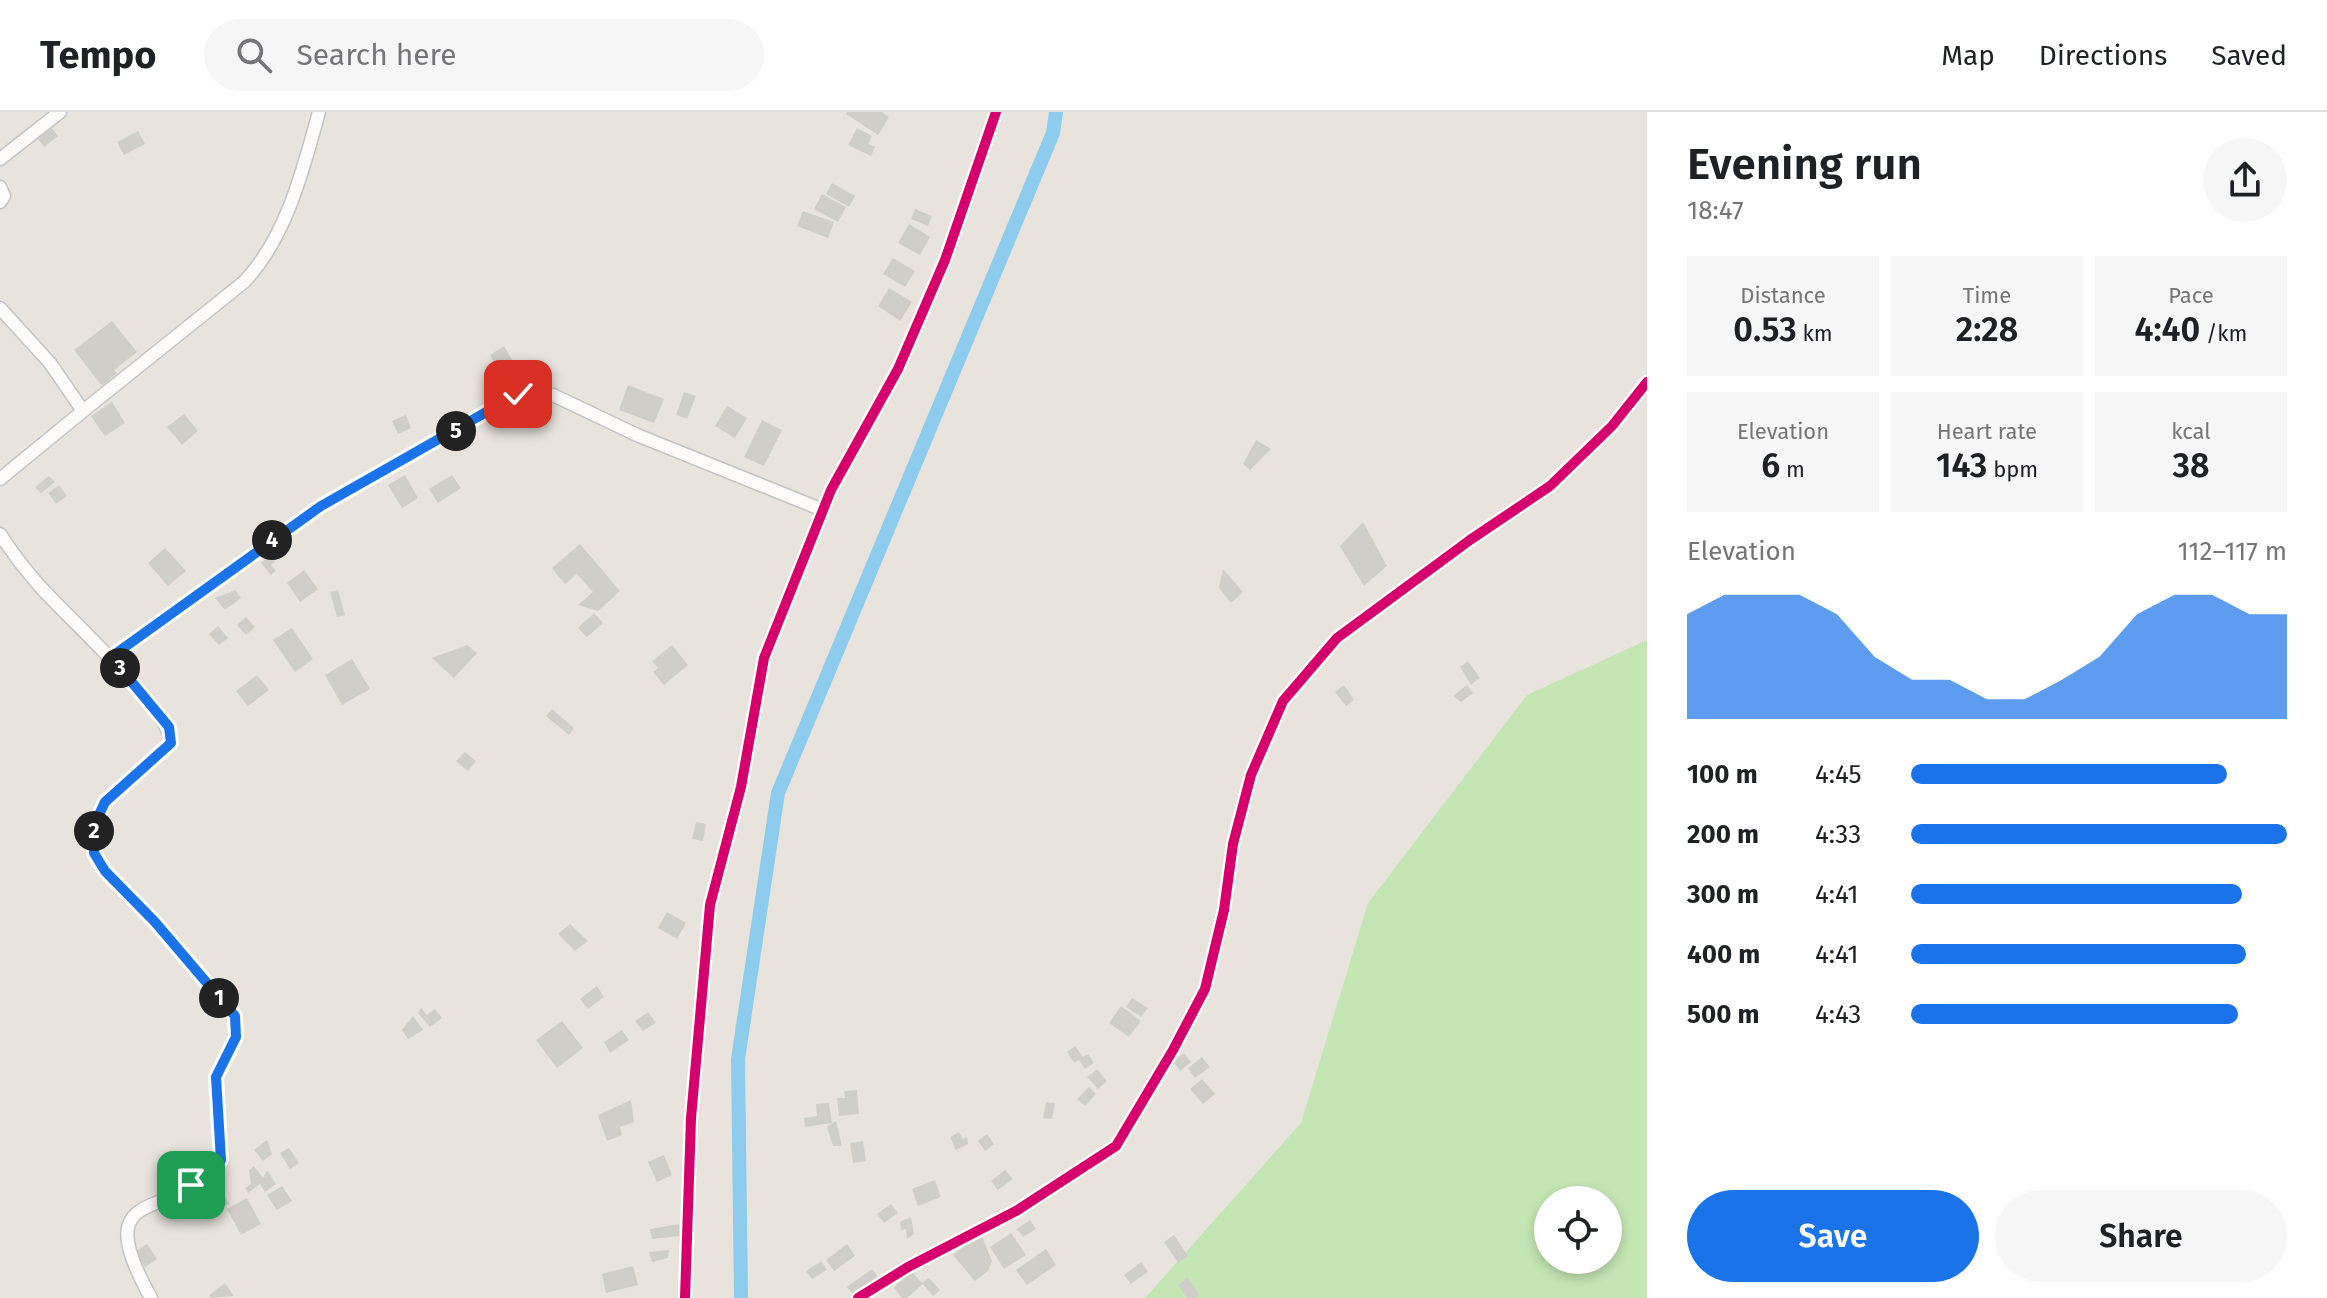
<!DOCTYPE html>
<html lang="en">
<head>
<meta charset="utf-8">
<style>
	body { margin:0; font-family:"Fira Sans",sans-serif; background:#f6f6f6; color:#202124; height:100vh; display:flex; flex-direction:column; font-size:30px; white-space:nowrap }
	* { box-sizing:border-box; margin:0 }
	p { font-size:26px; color:#757577 }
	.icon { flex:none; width:44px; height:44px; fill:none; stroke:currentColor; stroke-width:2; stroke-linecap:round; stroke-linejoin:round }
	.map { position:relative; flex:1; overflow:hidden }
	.details { display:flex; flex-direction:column; background:#fff; width:680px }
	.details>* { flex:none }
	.fabs { position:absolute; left:1534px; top:1074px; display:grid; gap:16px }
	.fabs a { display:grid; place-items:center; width:88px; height:88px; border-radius:50%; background:#fff; box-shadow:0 4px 12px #0003; font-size:40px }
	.pin { position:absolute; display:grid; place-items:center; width:68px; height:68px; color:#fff; margin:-34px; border-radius:16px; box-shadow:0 4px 12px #0006 }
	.km { position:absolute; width:40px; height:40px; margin:-20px; border-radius:50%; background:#222; color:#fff; font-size:22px; line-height:40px; text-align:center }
	.round { display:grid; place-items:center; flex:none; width:84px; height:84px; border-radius:42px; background:#f6f6f6 }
	.summary { display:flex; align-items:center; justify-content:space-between; height:136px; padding:0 40px }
	h1 { font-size:44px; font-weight:600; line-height:60px }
	.metrics { display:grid; grid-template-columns:repeat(3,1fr); gap:12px; height:136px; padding:8px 40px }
	.metrics div { display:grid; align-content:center; border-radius:0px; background:#f6f6f6; text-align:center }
	.metrics b { font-size:34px; font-weight:600 }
	.metrics small { font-size:22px; font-weight:400 }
	.metrics p { font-size:22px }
	.chart { height:224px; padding:16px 40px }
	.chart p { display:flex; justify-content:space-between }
	.chart svg { width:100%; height:144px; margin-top:8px; fill:#1a73e8; opacity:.7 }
	.action { display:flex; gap:16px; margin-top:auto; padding:16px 40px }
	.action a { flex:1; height:92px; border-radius:48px; background:#1a73e8; color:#fff; font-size:32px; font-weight:600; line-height:92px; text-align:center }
	.action a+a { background:#f6f6f6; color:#202124 }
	ul { padding:0 40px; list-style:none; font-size:26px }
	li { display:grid; grid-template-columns:128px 96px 1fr; align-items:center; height:60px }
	li i { height:20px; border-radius:10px; background:#1a73e8 }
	header { display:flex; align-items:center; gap:48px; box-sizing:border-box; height:112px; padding:0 40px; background:#fff; border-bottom:2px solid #e0e0e0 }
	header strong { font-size:38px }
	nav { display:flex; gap:44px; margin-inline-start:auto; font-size:28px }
	.search { width:560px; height:72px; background:#f6f6f6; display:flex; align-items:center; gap:20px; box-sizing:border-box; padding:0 28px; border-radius:44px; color:#757577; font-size:30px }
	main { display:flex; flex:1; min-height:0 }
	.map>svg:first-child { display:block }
	.green { fill:#c4e5b4; fill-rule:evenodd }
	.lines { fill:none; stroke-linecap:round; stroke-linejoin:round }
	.canal { stroke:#8dcced; stroke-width:14 }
	.building { fill:#d0cec9 }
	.street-casing { stroke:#c4c3c3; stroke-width:15 }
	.street { stroke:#fcfbfa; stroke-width:12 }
	.cycleway-casing { stroke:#fff; stroke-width:15 }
	.cycleway { stroke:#d6006c; stroke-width:10 }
	.route-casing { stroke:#fff; stroke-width:16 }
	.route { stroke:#1a73e8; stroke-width:10 }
</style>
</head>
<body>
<header>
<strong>Tempo</strong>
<div class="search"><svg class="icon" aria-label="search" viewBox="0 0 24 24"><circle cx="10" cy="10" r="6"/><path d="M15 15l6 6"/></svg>Search here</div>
<nav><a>Map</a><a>Directions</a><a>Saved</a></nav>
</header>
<main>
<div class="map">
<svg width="1647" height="1186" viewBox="0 0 1647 1186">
	<rect width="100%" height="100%" fill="#e8e4dd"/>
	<path class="green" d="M 1647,528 L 1647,1186 L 1145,1186 L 1301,1011 L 1368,791 L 1527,583 ZM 1548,1088 L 1608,1088 L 1608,1148 L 1548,1148 Z"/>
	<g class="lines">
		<polyline class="canal" points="741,1186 738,947 778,681 1053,21 1056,0"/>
	</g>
	<g class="building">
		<polygon points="847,0 882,0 889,5 878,23 846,2"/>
		<polygon points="52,16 58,24 44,35 38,27"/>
		<polygon points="857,16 872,24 868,32 875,35 871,44 848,33"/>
		<polygon points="138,19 145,32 124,43 117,30"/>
		<polygon points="832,71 855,84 849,95 826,82"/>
		<polygon points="822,82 846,95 838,110 814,97"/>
		<polygon points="915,97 932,104 928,114 911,107"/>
		<polygon points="803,99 834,110 828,126 797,114"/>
		<polygon points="909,112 930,125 920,143 898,131"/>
		<polygon points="893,146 915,159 905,175 883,162"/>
		<polygon points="889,176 912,190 900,209 878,194"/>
		<polygon points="112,209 137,240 114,258 117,261 102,274 74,238"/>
		<polygon points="504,234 519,260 505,269 490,243"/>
		<polygon points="628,273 664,287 654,311 619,298"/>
		<polygon points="684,280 696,284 687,307 676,303"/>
		<polygon points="112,290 125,311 105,324 91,304"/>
		<polygon points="727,294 747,306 735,326 715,314"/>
		<polygon points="184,302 198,319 182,333 167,315"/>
		<polygon points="406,303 411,316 398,322 392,309"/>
		<polygon points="762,308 782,318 764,354 744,345"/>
		<polygon points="1256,328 1271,337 1250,358 1243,352"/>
		<polygon points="405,363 418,386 402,396 388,373"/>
		<polygon points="452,363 461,376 438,391 429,377"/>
		<polygon points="49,364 55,370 41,381 35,375"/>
		<polygon points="59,373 67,384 56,392 48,381"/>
		<polygon points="1363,410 1387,454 1364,474 1340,434"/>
		<polygon points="580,432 620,479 598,499 578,493 593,480 577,462 565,472 552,456"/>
		<polygon points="165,436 186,459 168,474 148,451"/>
		<polygon points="270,443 275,450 271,453 276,459 271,463 261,451"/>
		<polygon points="1223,457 1243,480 1231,491 1219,476"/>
		<polygon points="304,458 318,477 300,490 287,471"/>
		<polygon points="235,478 241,486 225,498 215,486"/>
		<polygon points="338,478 345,503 337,505 330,480"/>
		<polygon points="594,501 603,511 587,525 578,516"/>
		<polygon points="246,505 255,515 246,523 237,513"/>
		<polygon points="218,514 228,526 219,533 209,522"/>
		<polygon points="292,516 313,547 295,560 273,528"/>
		<polygon points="467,533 477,541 454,566 432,546"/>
		<polygon points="672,533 688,553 664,573 653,560 658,556 652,549"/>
		<polygon points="352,547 370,577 342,593 325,563"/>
		<polygon points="1468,549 1480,566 1471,573 1460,555"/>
		<polygon points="257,563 269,578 248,594 236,579"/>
		<polygon points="1344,573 1354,588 1346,594 1335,580"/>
		<polygon points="1467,573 1473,581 1461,590 1453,584"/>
		<polygon points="552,597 574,616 569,623 546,604"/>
		<polygon points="465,640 476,649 468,659 456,649"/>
		<polygon points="696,710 706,712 703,729 692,727"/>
		<polygon points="667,800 686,811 677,827 658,816"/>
		<polygon points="570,812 588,829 575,839 558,822"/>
		<polygon points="597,874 604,885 588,897 580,887"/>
		<polygon points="1132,886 1148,896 1141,905 1126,895"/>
		<polygon points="1121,894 1141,909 1129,925 1109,911"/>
		<polygon points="421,896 427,903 435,897 442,906 430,915 418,901"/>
		<polygon points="648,900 656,911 643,919 635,909"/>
		<polygon points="413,904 423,918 408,927 402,918"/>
		<polygon points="562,909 583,936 557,956 536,928"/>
		<polygon points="622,918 629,928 610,941 604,930"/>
		<polygon points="1075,934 1083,945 1088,942 1094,951 1085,957 1079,948 1074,951 1067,940"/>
		<polygon points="1184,941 1191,950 1180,959 1173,949"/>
		<polygon points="1202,945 1210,955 1195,966 1188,956"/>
		<polygon points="1097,957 1107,969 1098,977 1087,965"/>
		<polygon points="1202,967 1215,982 1203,992 1190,977"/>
		<polygon points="1089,975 1096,982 1085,994 1077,987"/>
		<polygon points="857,978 859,1002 839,1004 837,986 845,986 844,979"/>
		<polygon points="631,988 634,1010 620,1015 622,1023 607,1029 598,1003"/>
		<polygon points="1046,990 1055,991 1052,1007 1043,1006"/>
		<polygon points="829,991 832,1011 805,1015 804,1006 817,1004 816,992"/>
		<polygon points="836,1009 842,1034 833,1034 827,1015"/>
		<polygon points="959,1020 963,1027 967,1025 968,1032 956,1038 950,1025"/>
		<polygon points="987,1022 994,1032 985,1039 978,1029"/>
		<polygon points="267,1028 272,1042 263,1049 254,1038"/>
		<polygon points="863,1029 866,1049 853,1051 850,1031"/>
		<polygon points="289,1036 299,1051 290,1057 280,1041"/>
		<polygon points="664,1043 672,1063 657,1070 648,1050"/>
		<polygon points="254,1054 263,1066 267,1058 276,1072 265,1080 260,1072 248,1081 245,1076 251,1072 249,1058"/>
		<polygon points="1005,1058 1013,1067 998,1078 991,1069"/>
		<polygon points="935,1068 941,1085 918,1094 912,1077"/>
		<polygon points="218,1071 229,1092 211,1101 200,1081"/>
		<polygon points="282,1074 292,1089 277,1098 267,1083"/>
		<polygon points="247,1086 261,1112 241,1123 227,1097"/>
		<polygon points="891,1092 898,1101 884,1111 877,1102"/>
		<polygon points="911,1105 914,1122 907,1127 906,1117 901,1118 900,1110"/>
		<polygon points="1030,1108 1036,1117 1023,1125 1017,1117"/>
		<polygon points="679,1112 680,1124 652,1127 650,1117"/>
		<polygon points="980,1120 992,1149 988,1159 975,1169 953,1143"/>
		<polygon points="1011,1121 1026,1143 1004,1157 990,1135"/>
		<polygon points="1174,1123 1188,1144 1178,1151 1164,1130"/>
		<polygon points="147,1132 157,1147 145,1155 135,1140"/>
		<polygon points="847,1132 855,1144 834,1159 826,1148"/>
		<polygon points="1046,1137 1056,1153 1027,1173 1016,1158"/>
		<polygon points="669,1138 668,1146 652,1150 649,1140"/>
		<polygon points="821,1149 827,1158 812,1167 806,1159"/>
		<polygon points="1141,1150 1148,1160 1131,1172 1124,1163"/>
		<polygon points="633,1154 638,1173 606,1181 602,1162"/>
		<polygon points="872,1157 879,1166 854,1184 847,1175"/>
		<polygon points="912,1160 922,1171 929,1166 940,1178 933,1184 923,1172 907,1186 902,1186 894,1175"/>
		<polygon points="1187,1166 1200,1183 1196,1186 1187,1186 1178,1173"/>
		<polygon points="225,1171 234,1184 211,1186 209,1183"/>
	</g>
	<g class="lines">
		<defs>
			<g id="street">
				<polyline points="0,47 60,0"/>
				<polyline points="0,75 4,84 0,90"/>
				<polyline points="0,196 50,251 83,299 0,367"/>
				<path d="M 83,299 L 244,170 C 286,126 303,58 319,0"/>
				<path d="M 0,422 C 11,439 24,456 37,471 C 64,503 170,596 171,631 L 105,690 L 97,707 L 94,741 L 105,759 L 155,810 L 235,904 L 236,925 L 216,965 L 221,1048 C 176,1114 84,1065 151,1186"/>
				<polyline points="111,545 321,394 518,282 532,280 553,283 637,323 823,398"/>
				<polyline points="685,1186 691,1006 710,793 741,675 764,546 831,378 898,257 945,148 996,0"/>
				<polyline points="858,1186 908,1155 1016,1099 1116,1034 1173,938 1205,877 1224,798 1233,732 1251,663 1283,589 1337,526 1470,428 1550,374 1612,314 1647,270"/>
			</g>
		</defs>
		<use href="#street" class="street-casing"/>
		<use href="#street" class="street"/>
		<defs>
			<g id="cycleway">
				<polyline points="685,1186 691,1006 710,793 741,675 764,546 831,378 898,257 945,148 996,0"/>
				<polyline points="858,1186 908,1155 1016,1099 1116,1034 1173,938 1205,877 1224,798 1233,732 1251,663 1283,589 1337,526 1470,428 1550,374 1612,314 1647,270"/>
			</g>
		</defs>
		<use href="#cycleway" class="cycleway-casing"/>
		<use href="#cycleway" class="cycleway"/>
	</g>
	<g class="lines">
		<defs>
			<polyline id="route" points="191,1073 215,1056 221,1048 216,965 236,925 235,904 155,810 105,759 94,741 97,707 105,690 171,631 169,615 111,545 321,394 518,282"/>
		</defs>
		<use href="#route" class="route-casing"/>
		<use href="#route" class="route"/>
	</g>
</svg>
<div class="fabs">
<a><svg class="icon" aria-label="locate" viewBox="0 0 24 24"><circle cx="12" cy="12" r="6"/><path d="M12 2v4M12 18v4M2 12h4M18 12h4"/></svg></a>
</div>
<div class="pin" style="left:191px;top:1073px;background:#1e9e55"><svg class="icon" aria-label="arrive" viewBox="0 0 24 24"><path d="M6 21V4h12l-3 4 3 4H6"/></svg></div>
<div class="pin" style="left:518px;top:282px;background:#d93025"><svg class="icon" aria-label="check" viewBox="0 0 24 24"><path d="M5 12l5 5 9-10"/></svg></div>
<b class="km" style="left:219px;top:886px">1</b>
<b class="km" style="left:94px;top:719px">2</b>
<b class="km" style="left:120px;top:556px">3</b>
<b class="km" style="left:272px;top:428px">4</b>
<b class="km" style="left:456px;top:319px">5</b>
</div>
<section class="details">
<div class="summary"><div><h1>Evening run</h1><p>18:47</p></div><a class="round"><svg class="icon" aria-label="share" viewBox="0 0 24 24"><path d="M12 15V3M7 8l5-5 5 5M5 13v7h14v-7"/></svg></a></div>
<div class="metrics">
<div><p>Distance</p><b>0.53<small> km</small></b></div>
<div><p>Time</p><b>2:28</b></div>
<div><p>Pace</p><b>4:40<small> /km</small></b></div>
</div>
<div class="metrics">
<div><p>Elevation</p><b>6<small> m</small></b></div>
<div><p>Heart rate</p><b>143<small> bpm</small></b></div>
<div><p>kcal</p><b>38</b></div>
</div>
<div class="chart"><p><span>Elevation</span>112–117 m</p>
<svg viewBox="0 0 160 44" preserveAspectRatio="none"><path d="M0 44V12L10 6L20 6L30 6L40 12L50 25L60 32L70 32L80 38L90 38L100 32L110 25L120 12L130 6L140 6L150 12L160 12V44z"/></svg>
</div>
<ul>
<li><b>100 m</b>4:45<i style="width:84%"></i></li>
<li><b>200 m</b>4:33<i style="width:100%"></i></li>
<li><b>300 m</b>4:41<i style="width:88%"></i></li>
<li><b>400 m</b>4:41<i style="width:89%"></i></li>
<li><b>500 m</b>4:43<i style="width:87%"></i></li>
</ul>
<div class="action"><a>Save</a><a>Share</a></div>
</section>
</main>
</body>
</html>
